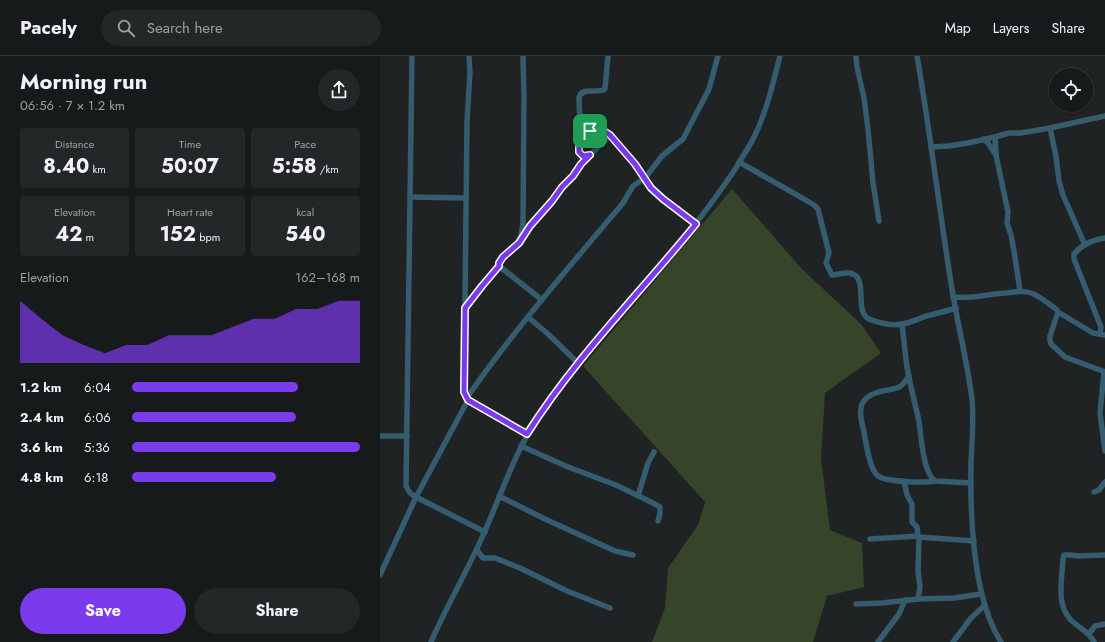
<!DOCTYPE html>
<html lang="en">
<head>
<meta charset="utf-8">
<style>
	body { margin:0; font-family:Jost,sans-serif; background:#242727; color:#f1f3f6; height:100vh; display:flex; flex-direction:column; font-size:15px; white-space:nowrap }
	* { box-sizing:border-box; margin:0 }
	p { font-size:13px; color:#9ea1a2 }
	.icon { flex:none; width:22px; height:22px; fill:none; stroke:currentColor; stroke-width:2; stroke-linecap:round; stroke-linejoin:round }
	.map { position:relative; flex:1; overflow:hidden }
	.panel { display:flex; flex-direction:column; background:#171a1a; width:380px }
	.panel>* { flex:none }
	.tools { position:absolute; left:669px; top:12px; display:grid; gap:8px }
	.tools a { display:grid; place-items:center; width:44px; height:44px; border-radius:50%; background:#171a1a; box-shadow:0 1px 3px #0004,0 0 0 1px #363839; font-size:20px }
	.pin { position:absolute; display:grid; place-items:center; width:34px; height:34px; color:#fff; margin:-17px; border-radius:8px; box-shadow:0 2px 6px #0006 }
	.round { display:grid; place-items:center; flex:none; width:42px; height:42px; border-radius:21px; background:#242727 }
	.headline { display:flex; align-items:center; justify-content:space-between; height:68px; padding:0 20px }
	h1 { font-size:22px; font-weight:700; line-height:30px }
	.metrics { display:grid; grid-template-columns:repeat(3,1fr); gap:6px; height:68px; padding:4px 20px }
	.metrics div { display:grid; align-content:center; border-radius:4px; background:#242727; text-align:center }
	.metrics b { font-size:20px; font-weight:700 }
	.metrics small { font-size:11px; font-weight:400 }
	.metrics p { font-size:11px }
	.chart { height:112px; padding:8px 20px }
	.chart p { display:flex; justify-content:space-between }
	.chart svg { width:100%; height:72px; margin-top:4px; fill:#7c3aed; opacity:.7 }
	.cta { display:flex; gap:8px; margin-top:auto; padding:8px 20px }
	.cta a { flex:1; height:46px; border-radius:24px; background:#7c3aed; color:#fff; font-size:16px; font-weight:700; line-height:46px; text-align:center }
	.cta a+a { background:#242727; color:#f1f3f6 }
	ul { padding:0 20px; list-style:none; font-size:13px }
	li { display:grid; grid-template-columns:64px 48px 1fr; align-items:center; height:30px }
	li i { height:10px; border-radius:5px; background:#7c3aed }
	header { display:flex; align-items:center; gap:24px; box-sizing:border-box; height:56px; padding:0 20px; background:#171a1a; border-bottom:1px solid #363839 }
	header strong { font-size:19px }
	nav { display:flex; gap:22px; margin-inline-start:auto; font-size:14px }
	.search { width:280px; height:36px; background:#242727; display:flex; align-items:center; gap:10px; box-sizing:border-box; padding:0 14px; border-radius:22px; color:#9ea1a2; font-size:15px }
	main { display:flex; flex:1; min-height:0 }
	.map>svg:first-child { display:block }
	.green { fill:#36442a }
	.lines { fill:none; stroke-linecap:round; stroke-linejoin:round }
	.minor { stroke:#355c6f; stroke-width:5.5 }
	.route-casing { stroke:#fff; stroke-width:8 }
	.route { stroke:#7c3aed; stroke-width:5 }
</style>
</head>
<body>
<header>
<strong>Pacely</strong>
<div class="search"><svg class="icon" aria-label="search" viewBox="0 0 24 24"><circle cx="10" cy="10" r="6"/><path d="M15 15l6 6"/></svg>Search here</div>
<nav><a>Map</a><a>Layers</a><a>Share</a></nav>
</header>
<main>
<section class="panel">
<div class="headline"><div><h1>Morning run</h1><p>06:56 · 7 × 1.2 km</p></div><a class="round"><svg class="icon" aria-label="share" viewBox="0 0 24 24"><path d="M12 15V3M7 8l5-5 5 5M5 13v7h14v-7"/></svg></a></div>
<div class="metrics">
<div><p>Distance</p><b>8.40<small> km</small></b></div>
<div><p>Time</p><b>50:07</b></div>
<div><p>Pace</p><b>5:58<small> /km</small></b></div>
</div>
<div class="metrics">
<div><p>Elevation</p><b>42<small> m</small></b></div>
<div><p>Heart rate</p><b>152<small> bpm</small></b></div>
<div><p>kcal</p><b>540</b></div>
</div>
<div class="chart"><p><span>Elevation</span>162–168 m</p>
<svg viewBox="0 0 160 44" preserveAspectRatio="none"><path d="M0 44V6L10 17L20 27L30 33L40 38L50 33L60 33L70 27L80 27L90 27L100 22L110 17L120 17L130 11L140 11L150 6L160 6V44z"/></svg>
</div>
<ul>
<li><b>1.2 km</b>6:04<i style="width:73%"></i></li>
<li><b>2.4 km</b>6:06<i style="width:72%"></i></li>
<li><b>3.6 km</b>5:36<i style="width:100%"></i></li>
<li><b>4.8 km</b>6:18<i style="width:63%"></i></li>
</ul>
<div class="cta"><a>Save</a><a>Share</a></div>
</section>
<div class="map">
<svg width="725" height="586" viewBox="0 0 725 586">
	<rect width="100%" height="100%" fill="#1f2323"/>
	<polygon class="green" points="352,133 422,213 482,269 501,297 445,337 441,403 450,474 482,487 484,531 447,540 433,586 272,586 285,552 288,512 318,469 325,446 203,310"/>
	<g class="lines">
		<g class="minor">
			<polyline points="32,0 26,430 30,437 36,441 105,476"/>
			<polyline points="89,0 90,16 87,66 84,336 88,344 147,379"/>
			<path d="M 143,0 L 144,40 L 143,167 C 142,173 141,181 139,186 C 134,195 120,198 119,210 L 162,244"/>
			<polyline points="476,0 477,11 484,42 488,73 493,127 499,165"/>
			<path d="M 537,0 C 550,75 559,151 571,227 C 577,266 587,304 592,343 C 594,364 592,385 591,406 C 590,459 592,541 621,586"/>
			<polyline points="670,72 676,100 679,125 683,139 705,189"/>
			<polyline points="199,79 210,75 224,75 230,79 255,107 271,132 283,143 316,168"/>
			<polyline points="615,81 616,99 628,156 627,167 631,179 634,195 640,235"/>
			<polyline points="604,83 608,87 616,99"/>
			<polyline points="551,91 568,90 588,87 615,81 629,77 641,77 670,72 725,60"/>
			<path d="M 210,99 L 203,100 L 199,96 L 200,74 L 199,41 C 203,31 215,37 224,34 L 225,32 L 228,0"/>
			<path d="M 359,106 L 424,143 L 434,149 L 438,153 L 449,197 L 446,207 L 452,219 C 458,219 467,215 473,218 C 488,225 474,255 489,263 C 498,267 512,270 522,268 C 530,267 538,263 546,260 C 556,258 566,255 576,252"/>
			<polyline points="30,141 86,142"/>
			<polyline points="141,182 150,170 172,145 182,131 193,120 201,108 230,79"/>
			<path d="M 573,241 C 591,243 608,238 626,237 C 634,236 642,234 651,237 C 660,240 669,248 677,254 L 678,256 L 670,280 L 670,284 L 671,288 L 685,301 L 725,316"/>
			<polyline points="85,252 102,230 119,210"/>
			<polyline points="678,256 713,277 725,279"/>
			<polyline points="148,261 168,278 198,307"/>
			<path d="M 522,268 C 524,283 525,297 527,311 C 530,329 535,347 539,365 C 541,379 543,417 555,425 L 591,427"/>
			<path d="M 720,278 L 721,271 L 694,203 L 694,198 C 702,188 713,184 725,182"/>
			<polyline points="724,316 720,357 725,395"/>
			<path d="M 529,320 C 526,323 523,330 519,331 C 518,332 515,332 513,333 C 503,335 490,336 483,346 C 478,355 482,367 484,376 C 486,386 489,413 498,420 C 506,426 544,427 555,425"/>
			<polyline points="0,380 27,380"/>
			<polyline points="141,390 188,411 236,429 273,447 280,451 280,457 278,465"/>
			<polyline points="524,425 527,439 532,448 532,466 537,471 538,480 539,481 594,485"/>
			<polyline points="714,436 719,434 725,426"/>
			<polyline points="119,440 167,464 235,495 253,499"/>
			<polyline points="258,440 268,407 274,396"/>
			<polyline points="490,483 538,480"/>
			<polyline points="97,494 103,502 115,502 140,512 187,535 230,552"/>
			<path d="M 0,519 L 36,441 L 88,344 L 88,340 C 135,273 190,210 243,147 L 253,130 L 265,122 L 282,100 L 303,83 L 329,33 L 338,0"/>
			<polyline points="538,543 540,531 538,516 539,481"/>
			<polyline points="476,548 502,547 538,543 574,542 601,538"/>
			<polyline points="709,578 715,570 725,568"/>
			<path d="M 51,586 C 67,549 88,514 104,477 C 122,437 135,395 160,358 C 204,293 260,237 309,176 C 326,155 341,134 356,112 C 362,101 370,90 375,79 C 387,54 393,27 400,0"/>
			<polyline points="498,586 519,558 525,544"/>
			<polyline points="573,586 591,562 605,549"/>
			<path d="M 714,586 C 709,575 698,572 690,563 C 678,550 681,530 682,515 C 683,509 682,505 684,499 L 691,499 L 698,500 L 725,499"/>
		</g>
	</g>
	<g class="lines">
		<defs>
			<path id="route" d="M 210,75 L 224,75 L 230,79 L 255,108 L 271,132 L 283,143 L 316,168 C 259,238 195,302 147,378 L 88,344 L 84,336 L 85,252 L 102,230 L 119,210 L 119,207 L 123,201 L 139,187 L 150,170 L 172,145 L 182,131 L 193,120 L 201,108 L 210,99 L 203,100 L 199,96 L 199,79 Z"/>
		</defs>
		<use href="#route" class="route-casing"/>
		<use href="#route" class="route"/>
	</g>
</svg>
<div class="tools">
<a><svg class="icon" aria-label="locate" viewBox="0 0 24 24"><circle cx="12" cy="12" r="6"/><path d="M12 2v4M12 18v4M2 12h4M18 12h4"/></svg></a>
</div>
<div class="pin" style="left:210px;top:75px;background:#1e9e55"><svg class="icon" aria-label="arrive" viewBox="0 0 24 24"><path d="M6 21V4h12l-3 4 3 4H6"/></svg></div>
</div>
</main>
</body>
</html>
